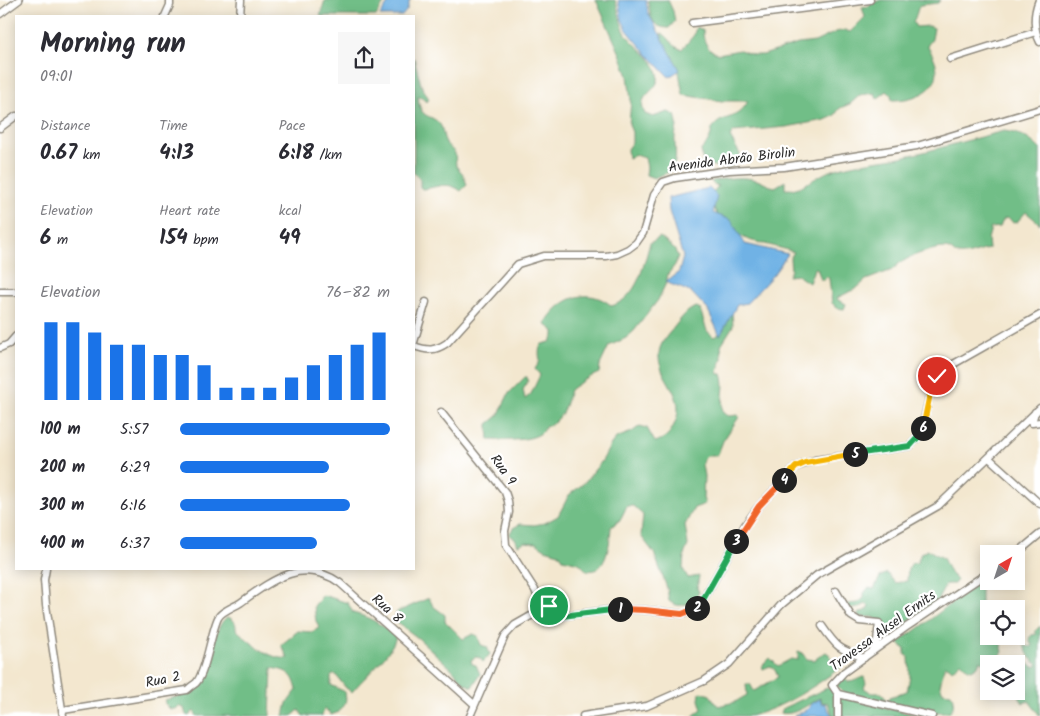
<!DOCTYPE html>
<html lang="en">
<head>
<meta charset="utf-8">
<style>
	body { margin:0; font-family:Kalam,sans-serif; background:#f7f7f7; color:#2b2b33; height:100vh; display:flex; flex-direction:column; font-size:19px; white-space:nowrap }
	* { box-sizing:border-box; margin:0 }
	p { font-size:16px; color:#7c7c81 }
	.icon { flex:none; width:28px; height:28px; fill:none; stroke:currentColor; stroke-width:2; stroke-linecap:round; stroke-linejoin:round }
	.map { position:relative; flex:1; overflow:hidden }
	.panel { position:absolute; left:15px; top:15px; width:400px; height:555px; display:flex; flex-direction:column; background:#fff; border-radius:0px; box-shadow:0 2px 12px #0003 }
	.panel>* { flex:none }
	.needle { width:32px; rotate:39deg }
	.fabs { position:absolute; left:980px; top:545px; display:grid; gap:10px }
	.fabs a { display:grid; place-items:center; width:45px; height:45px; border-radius:0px; background:#fff; box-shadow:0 2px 12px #0003; font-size:25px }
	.pin { position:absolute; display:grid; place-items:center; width:42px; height:42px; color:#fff; margin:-21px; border:2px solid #fff; border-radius:50%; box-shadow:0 1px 5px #0007 }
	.km { position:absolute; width:25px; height:25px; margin:-12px; border-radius:50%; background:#222; color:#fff; font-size:14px; line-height:25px; text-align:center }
	.round { display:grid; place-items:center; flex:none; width:52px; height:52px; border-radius:0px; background:#f7f7f7 }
	.headline { display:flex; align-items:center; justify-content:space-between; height:85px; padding:0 25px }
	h1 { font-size:28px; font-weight:700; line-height:38px }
	.stats { display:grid; grid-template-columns:repeat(3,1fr); gap:8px; height:85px; padding:5px 25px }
	.stats div { display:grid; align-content:center }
	.stats b { font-size:21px; font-weight:700 }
	.stats small { font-size:14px; font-weight:400 }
	.stats p { font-size:14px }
	.chart { height:140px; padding:10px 25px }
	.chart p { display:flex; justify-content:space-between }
	.chart svg { width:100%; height:90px; margin-top:5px; stroke:#1a73e8; stroke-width:6 }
	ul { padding:0 25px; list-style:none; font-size:16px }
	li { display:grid; grid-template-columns:80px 60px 1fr; align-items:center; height:38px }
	li i { height:12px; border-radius:6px; background:#1a73e8 }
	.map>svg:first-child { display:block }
	.forest { fill:#71be87; stroke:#4e7459 }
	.water { fill:#70b2e5; stroke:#4e6e88 }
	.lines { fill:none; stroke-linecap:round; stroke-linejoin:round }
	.minor-casing { stroke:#8f897d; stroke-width:9 }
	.minor { stroke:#fff; stroke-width:6 }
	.split-1-casing { stroke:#fff; stroke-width:10 }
	.split-2-casing { stroke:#fff; stroke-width:10 }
	.split-3-casing { stroke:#fff; stroke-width:10 }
	.split-4-casing { stroke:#fff; stroke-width:10 }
	.split-5-casing { stroke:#fff; stroke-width:10 }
	.split-6-casing { stroke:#fff; stroke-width:10 }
	.split-7-casing { stroke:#fff; stroke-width:10 }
	.split-1 { stroke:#22a559; stroke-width:6 }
	.split-2 { stroke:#f0652b; stroke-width:6 }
	.split-3 { stroke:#22a559; stroke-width:6 }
	.split-4 { stroke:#f0652b; stroke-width:6 }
	.split-5 { stroke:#f5b400; stroke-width:6 }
	.split-6 { stroke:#22a559; stroke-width:6 }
	.split-7 { stroke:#f5b400; stroke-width:6 }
	.labels { text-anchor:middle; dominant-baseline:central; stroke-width:4.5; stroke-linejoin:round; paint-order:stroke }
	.street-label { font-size:14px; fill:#2b2b2b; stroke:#fff }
</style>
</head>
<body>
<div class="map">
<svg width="1040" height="716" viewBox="0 0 1040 716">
	<rect width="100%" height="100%" fill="#fff"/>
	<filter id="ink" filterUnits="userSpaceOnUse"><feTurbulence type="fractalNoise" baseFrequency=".02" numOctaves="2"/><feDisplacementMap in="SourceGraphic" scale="10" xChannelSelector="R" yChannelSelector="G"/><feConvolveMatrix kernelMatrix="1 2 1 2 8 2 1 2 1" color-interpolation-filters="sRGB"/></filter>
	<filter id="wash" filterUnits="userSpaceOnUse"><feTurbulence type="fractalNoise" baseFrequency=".0096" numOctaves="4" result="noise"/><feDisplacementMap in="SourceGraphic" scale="20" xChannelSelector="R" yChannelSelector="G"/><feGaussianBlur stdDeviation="1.12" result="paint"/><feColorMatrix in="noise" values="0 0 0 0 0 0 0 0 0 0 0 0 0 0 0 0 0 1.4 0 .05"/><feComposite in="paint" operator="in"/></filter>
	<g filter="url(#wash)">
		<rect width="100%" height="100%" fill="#f3e7cf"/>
		<g class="forest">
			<polygon points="325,0 386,0 376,16 320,16"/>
			<path d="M 596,0 L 615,0 C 619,11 620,24 626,34 C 635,47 654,57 658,73 C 662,92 634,93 645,114 L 653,117 L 668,112 L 675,115 C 680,128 674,131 675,142 C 675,152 678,165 669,172 C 665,174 658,176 654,178 L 646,175 L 647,167 L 645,158 L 636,155 L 628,158 L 627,149 L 632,142 L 632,132 L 629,125 L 631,100 L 628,76 L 621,56 Z"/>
			<path d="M 648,0 L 668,0 L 673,11 L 675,21 L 669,28 C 651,28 650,15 648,0 Z"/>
			<path d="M 881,0 L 940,0 L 938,3 L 920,5 C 916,10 917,17 913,22 L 916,27 L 929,26 L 934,28 L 932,39 L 927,46 C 951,79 928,100 892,100 L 891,95 L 887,91 L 877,99 L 875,93 L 860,95 L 850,104 L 840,108 L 834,116 L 825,120 L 786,127 L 733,132 L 730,137 L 740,154 C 737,173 716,167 703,163 L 701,150 C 705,146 709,142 710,137 C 712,133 711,129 714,126 C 723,115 738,121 748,101 L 722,101 L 683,95 L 679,72 L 664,48 L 661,33 C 670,36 672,48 682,49 L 694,35 L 696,27 L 703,30 C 703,42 707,49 718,54 L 740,50 L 753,55 L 763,55 L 798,44 L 815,42 L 836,32 L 845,30 L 850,32 L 865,17 L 862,7 L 870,6 L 870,4 Z"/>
			<path d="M 414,58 L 421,85 L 429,99 L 427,102 L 422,97 L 418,97 C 420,122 432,112 441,126 C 443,131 443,136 445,141 C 446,145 452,149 455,153 L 456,166 L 463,174 L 467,185 L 461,191 C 446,180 437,188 422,189 L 420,187 L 420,179 L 414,173 Z"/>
			<path d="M 1004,131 C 1020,133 1029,138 1040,149 L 1040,224 L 1026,212 L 1017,222 L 1013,223 L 1010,219 L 1006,218 L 1003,220 L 1000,227 L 991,228 L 988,239 L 989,249 C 981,250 971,255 963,255 C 955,256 954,251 949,249 C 941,245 909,256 904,261 L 902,261 L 892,270 L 866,280 L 857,288 L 837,298 L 838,300 L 846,304 L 844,309 L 837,308 L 832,303 L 829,279 L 827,276 L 824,280 L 821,280 L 817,268 L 814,269 L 809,283 L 797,275 L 788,276 L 791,270 L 790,258 L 794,252 C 779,247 764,244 749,240 C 740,237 720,221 716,212 C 713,206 712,200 712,194 L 718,186 L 712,183 L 712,181 C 726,178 743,176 757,180 C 763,182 768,186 775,187 L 785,181 L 785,189 C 801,191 816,176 830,171 C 855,162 881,161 906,156 C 939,149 971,139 1004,131 Z"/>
			<path d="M 660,237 L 674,249 L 678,256 L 675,265 L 668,274 L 666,283 L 658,300 L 634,331 L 626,338 L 609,346 L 600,365 L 599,373 C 589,377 579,383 571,389 C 569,391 569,394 568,396 C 564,410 560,423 545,427 C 541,443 501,440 489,440 L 488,424 L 498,416 L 509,393 L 525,377 L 527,377 L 528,380 L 523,390 L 525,399 L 531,394 L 540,375 L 535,369 L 540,361 C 539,355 538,349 542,344 L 550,342 L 554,336 L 554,331 L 545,324 C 559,299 587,285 612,306 C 638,297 643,267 650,243 Z"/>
			<path d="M 697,307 L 700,309 L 707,331 L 714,337 C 725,332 726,323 728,312 L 732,310 L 733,326 L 721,345 L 722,358 L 718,372 L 719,374 L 722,374 C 727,387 720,399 723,413 L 729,416 L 738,415 L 739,417 L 723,441 L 718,454 L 715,456 L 707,456 L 703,460 L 702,465 L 704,476 L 703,498 L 705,504 L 694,508 L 685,525 L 688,545 L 684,555 L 683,569 L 688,578 L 699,576 L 697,588 L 699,592 C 692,604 680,610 669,601 L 667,588 L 654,553 L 641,536 L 643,515 L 633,506 L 627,506 L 620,520 L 611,527 C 610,541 607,576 586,570 L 579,563 L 563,559 L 559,553 L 545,549 L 536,543 L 525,542 L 518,545 L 515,538 L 509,535 L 513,528 L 520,524 L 534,525 L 545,523 L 558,516 L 569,495 L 584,483 L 602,461 L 611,444 L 616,438 L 632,432 L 640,426 L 647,428 L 655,442 C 665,439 670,434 674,425 C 689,394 657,380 659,353 C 660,342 669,334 675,326 C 681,319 687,309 697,307 Z"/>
			<polygon points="928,550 943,558 950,573 957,580 954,584 946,584 936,603 883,639 881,637 882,627 881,622 873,617 859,617 858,614 868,609 869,606 866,604 858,608 851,609 847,604 858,603 864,598 864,593 868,588 874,589 880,577 887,573 895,583 907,581 908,569 912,563 917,563 921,553"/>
			<polygon points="981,580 981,607 989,621 989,636 996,636 1001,644 1003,652 994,664 987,665 980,660 978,666 972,670 968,669 961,662 952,670 949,667 945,665 940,685 943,692 951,693 954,698 953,707 949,712 937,712 890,703 888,701 890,697 907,691 910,677 909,657 905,654 905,649 898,643 903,638 918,629"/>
			<path d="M 323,595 L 348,603 L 353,613 C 370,617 383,625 396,637 C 390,656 365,676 352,692 L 346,688 L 335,674 L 331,676 L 331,685 L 345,692 L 346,701 L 339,712 L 331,715 L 329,712 L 324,709 L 322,716 L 303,716 L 299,710 L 292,716 L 284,716 L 287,703 L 297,690 C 293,673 288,671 272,668 L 270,716 L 197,716 L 194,711 L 189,716 L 186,715 L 184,708 L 179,706 L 176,709 L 170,709 L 165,704 L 165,700 L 195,692 C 199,687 203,681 205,675 C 210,660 214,626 227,617 C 234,619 236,622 236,629 C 248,641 271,661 288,658 L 281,645 L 298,631 L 312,632 L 319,628 L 316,621 L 314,606 Z"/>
			<polygon points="429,598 433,606 445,615 445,621 463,639 473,634 478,636 481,645 487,647 490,654 483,662 480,658 476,657 471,660 472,664 476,665 480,674 472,687 464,683 453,670 418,638 398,623 395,617 397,612"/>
			<polygon points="1040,626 1040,716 1029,701 1023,703 1019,697 1021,695 1025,696 1028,694 1019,667 1021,664 1029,664 1034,667 1038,665 1030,658 1024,646 1032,647 1029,638 1032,635 1037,634 1035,631"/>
			<path d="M 798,651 L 801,652 L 807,659 L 814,660 L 826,652 L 830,655 L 833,663 L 840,660 L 845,660 L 843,666 C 815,686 785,707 751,716 C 739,716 707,716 693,716 L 702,709 L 699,700 L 700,693 L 702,692 L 710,695 L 718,706 L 735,702 L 747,695 L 746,684 L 750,684 L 754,691 L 778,677 L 775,670 L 770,666 L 763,669 L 762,666 L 770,658 L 778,666 L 791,659 L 798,660 Z"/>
			<path d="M 864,677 L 866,683 L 864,688 L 872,693 L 882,693 L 885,698 L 885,702 C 871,699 857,694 844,694 L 836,685 L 840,678 L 844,678 L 848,682 C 855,682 858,678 864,677 Z"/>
			<path d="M 827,688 L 831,689 L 835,695 L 837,716 L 833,716 L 828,703 L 822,702 L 820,698 C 808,704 795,716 781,713 L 783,708 Z"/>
			<polygon points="839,697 921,716 841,716"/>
		</g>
		<g class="water">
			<polygon points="390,0 410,0 407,10 402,16 380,16"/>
			<polygon points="618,0 646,0 648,13 680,70 669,77 647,54 627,30 622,20"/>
			<polygon points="709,188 717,196 713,213 731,220 745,244 788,254 773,275 747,303 737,305 720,336 708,310 691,292 665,282 679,272 683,257 669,211 668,198"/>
			<polygon points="820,699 822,704 825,703 832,716 794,716 808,709 811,704"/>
		</g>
	</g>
	<g filter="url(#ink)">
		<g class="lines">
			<defs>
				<g id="minor">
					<path d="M 1039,0 C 1033,15 1033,28 1040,42"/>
					<polyline points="0,14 19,0"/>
					<polyline points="165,16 170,5 170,0"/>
					<polyline points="240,16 241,0"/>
					<polyline points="692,23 870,0"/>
					<polyline points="950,59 1036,32"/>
					<polyline points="0,128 16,116"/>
					<polyline points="0,292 16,292"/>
					<polyline points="414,342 426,302"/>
					<path d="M 414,346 C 428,351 435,351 447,343 L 518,264 L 544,256 L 606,256 L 617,254 L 628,249 L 636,243 L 643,233 L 654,195 L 663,182 L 675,178 L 729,170 L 784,167 L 917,146 L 1040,109"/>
					<polyline points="0,348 9,344 16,336"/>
					<polyline points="441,412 505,492 508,501 509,512 505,531 506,545 535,590 541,605"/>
					<polyline points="1035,412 1032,423 1040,422"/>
					<polyline points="989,458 1040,504"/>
					<polyline points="1016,554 1040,534"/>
					<polyline points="46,569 44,580 46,605 63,716"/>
					<polyline points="836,591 851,616 859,621 879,623 877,641 873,651"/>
					<circle cx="544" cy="612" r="8"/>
					<polyline points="551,614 562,616 617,609 645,610 682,614 693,611 700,605 745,525 759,506 796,467 815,460 910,446 921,434 931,389 937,376 943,370 1040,315"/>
					<path d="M 822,626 C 837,648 839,649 864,658"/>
					<polyline points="838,694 838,716"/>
					<path d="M 63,710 L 187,690 C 190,687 193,685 196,683 C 206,673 211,632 218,618 C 221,611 234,607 240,603 C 271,581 302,556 340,583 L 474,704"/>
					<polyline points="470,716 505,636 515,625 536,613"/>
					<polyline points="583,716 647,706 704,681 729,664 781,605 817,575 938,506 1040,408"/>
					<polyline points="932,716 838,694 832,685 844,672 905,628 989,572"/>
				</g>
			</defs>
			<use href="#minor" class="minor-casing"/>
			<use href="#minor" class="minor"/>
		</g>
	</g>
	<g class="lines" filter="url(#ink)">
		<defs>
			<polyline id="split-1" points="549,606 551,614 562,616 620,609"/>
			<polyline id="split-2" points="620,609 645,610 682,614 697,608"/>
			<polyline id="split-3" points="697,608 700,605 736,541"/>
			<polyline id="split-4" points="736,541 759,506 784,480"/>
			<polyline id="split-5" points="784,480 796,467 805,463 855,454"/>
			<polyline id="split-6" points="855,454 910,446 921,434 923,428"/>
			<polyline id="split-7" points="923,428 931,389 937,376"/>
		</defs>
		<use href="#split-1" class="split-1-casing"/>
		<use href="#split-2" class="split-2-casing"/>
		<use href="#split-3" class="split-3-casing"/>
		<use href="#split-4" class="split-4-casing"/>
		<use href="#split-5" class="split-5-casing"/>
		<use href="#split-6" class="split-6-casing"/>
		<use href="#split-7" class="split-7-casing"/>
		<use href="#split-1" class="split-1"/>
		<use href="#split-2" class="split-2"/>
		<use href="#split-3" class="split-3"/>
		<use href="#split-4" class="split-4"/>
		<use href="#split-5" class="split-5"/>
		<use href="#split-6" class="split-6"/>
		<use href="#split-7" class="split-7"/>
	</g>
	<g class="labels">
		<g class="street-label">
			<text transform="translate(732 160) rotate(-7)">Avenida Abrão Birolin</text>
			<text transform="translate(503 470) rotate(55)">Rua 9</text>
			<text transform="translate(387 609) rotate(42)">Rua 8</text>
			<text transform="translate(883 631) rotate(-36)">Travessa Aksel Ernits</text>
			<text transform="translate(163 680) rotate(-11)">Rua 2</text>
		</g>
	</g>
</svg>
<div class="fabs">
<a><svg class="needle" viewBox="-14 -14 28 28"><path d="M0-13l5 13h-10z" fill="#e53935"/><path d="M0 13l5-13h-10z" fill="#7c7c81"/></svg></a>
<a><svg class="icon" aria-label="locate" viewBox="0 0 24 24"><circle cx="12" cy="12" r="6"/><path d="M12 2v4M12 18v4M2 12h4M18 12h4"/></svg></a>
<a><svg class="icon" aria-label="layers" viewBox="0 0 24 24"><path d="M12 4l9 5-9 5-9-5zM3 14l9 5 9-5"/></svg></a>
</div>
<div class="pin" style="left:549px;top:606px;background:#1e9e55"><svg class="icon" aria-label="arrive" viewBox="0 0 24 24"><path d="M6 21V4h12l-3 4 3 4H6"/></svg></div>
<div class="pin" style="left:937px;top:376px;background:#d93025"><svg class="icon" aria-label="check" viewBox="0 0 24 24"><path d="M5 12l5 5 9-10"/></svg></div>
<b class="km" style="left:620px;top:609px">1</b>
<b class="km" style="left:697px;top:608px">2</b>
<b class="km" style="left:736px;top:541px">3</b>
<b class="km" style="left:784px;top:480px">4</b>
<b class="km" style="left:855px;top:454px">5</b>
<b class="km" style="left:923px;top:428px">6</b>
<section class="panel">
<div class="headline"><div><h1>Morning run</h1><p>09:01</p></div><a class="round"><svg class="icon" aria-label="share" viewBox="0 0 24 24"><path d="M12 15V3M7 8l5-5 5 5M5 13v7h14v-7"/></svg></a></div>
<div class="stats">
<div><p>Distance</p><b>0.67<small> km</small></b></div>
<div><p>Time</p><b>4:13</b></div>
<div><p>Pace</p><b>6:18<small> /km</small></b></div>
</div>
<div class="stats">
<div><p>Elevation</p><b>6<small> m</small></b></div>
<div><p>Heart rate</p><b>154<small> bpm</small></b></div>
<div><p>kcal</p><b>49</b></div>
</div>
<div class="chart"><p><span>Elevation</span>76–82 m</p>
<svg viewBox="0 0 160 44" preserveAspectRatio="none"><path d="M5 44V6M15 44V6M25 44V11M35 44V17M45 44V17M55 44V22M65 44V22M75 44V27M85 44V38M95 44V38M105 44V38M115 44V33M125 44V27M135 44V22M145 44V17M155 44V11"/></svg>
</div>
<ul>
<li><b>100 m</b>5:57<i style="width:100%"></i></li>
<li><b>200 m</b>6:29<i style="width:71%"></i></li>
<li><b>300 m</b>6:16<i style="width:81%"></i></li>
<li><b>400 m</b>6:37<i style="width:65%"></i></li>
</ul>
</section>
</div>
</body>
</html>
